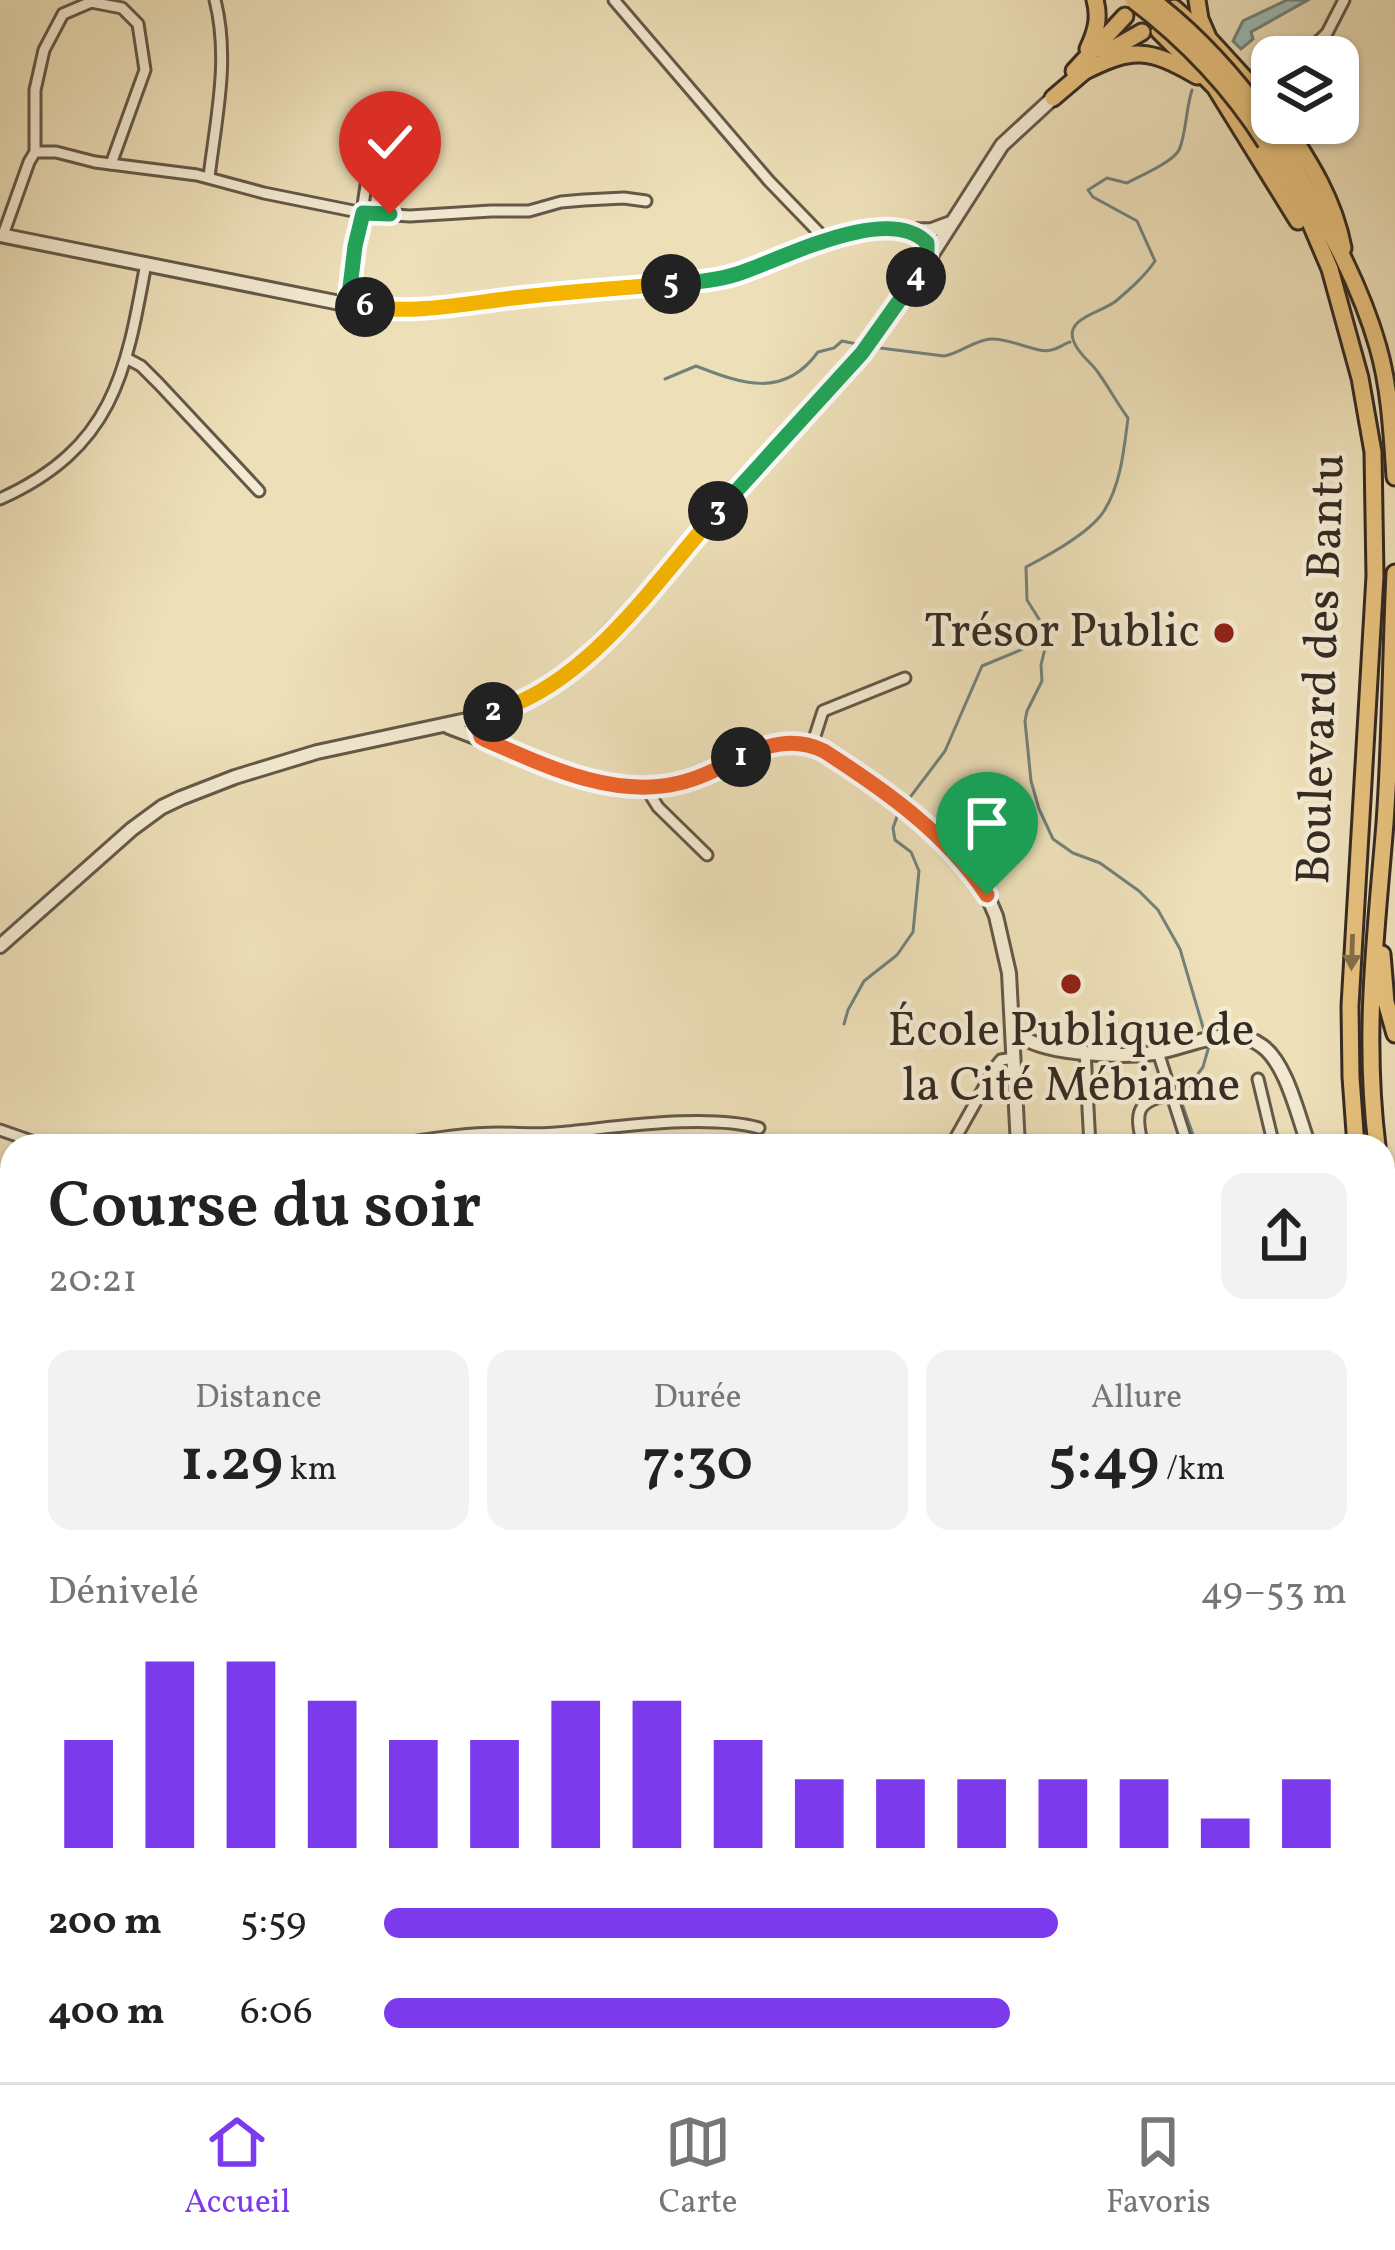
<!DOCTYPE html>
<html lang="fr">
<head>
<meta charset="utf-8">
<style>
	body { margin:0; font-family:Vollkorn,serif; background:#f2f2f2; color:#222; height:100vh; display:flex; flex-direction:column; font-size:45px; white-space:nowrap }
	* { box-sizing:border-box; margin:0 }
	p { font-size:39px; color:#767676 }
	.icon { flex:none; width:66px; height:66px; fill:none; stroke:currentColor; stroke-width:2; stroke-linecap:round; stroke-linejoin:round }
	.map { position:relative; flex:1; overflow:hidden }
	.details { position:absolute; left:0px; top:1134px; width:1395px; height:948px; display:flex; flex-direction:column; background:#fff; border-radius:36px 36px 0 0; box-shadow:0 3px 9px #0004 }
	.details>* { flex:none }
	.controls { position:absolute; left:1251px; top:36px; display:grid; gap:24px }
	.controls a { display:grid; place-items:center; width:108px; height:108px; border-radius:24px; background:#fff; box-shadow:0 3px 9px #0004; font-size:60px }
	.pin { position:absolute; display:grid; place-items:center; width:102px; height:102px; color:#fff; margin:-123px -51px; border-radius:50% 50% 50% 0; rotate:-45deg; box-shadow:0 0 12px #0007 }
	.pin .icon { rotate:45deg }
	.km { position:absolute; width:60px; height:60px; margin:-30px; border-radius:50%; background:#222; color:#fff; font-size:33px; line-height:60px; text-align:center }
	.round { display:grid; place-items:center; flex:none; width:126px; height:126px; border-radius:24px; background:#f2f2f2 }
	.head { display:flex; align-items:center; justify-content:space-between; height:204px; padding:0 48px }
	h1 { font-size:66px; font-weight:600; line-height:90px }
	.figures { display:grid; grid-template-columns:repeat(3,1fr); gap:18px; height:204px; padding:12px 48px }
	.figures div { display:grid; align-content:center; border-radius:24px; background:#f2f2f2; text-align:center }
	.figures b { font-size:60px; font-weight:600 }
	.figures small { font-size:33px; font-weight:400 }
	.figures p { font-size:33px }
	.chart { height:336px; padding:24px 48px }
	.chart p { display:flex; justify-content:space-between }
	.chart svg { width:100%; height:216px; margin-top:12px; stroke:#7c3aed; stroke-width:6 }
	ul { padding:0 48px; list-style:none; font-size:39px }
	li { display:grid; grid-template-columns:192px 144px 1fr; align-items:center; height:90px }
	li i { height:30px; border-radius:15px; background:#7c3aed }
	.tabs { display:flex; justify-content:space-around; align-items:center; height:168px; border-top:3px solid #e0e0e0; background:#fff; font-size:33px; color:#767676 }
	.tabs a { display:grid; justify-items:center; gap:6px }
	.tabs .on { color:#7c3aed }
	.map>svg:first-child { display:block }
	.water { fill:#9abcb5; stroke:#72827b; stroke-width:3 }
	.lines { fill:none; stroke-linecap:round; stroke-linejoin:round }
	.stream { stroke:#72827b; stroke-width:3 }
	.minor-casing { stroke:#645848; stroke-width:15 }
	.tertiary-casing { stroke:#645848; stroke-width:18 }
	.trunk-casing { stroke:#362b23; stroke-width:21 }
	.minor { stroke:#f3ead1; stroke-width:9 }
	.tertiary { stroke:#f3ead1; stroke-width:12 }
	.trunk { stroke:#e6c07c; stroke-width:15 }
	.tertiary-bridge-casing { stroke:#645848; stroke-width:18; stroke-linecap:butt }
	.trunk-bridge-casing { stroke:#362b23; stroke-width:21; stroke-linecap:butt }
	.tertiary-bridge { stroke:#f3ead1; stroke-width:12 }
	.trunk-bridge { stroke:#e6c07c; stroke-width:15 }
	.oneway { fill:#856e4b }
	.split-1-casing { stroke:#fff; stroke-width:24 }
	.split-2-casing { stroke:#fff; stroke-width:24 }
	.split-3-casing { stroke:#fff; stroke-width:24 }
	.split-4-casing { stroke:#fff; stroke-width:24 }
	.split-5-casing { stroke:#fff; stroke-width:24 }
	.split-6-casing { stroke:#fff; stroke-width:24 }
	.split-7-casing { stroke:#fff; stroke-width:24 }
	.split-1 { stroke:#f0652b; stroke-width:15 }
	.split-2 { stroke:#f0652b; stroke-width:15 }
	.split-3 { stroke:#f5b400; stroke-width:15 }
	.split-4 { stroke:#22a559; stroke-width:15 }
	.split-5 { stroke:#22a559; stroke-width:15 }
	.split-6 { stroke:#f5b400; stroke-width:15 }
	.split-7 { stroke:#22a559; stroke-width:15 }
	.poi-dot { fill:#8f2418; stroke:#f3ead1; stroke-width:4.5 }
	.labels { text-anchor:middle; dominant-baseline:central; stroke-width:9; stroke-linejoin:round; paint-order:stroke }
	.poi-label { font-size:48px; fill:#362b23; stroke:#f3ead1; text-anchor:end }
	.street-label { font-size:48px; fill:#362b23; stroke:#f3ead1 }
</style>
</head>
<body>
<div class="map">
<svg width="1395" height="2082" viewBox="0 0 1395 2082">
	<rect width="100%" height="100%" fill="#eddfb8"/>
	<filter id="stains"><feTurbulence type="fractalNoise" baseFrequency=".00167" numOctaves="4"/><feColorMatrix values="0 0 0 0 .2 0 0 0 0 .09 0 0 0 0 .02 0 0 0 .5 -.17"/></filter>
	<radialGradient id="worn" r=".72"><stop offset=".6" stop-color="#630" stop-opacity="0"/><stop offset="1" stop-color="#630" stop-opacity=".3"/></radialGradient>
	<polygon class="water" points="1287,0 1308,0 1251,32 1253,39 1241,49 1233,41 1243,21"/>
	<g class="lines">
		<g class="stream">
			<path d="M 872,347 L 944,356 C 961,353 974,340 991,339 C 1011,338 1037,354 1051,350 C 1058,349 1063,344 1070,342"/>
			<path d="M 665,379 L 696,366 C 742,384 784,399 818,352 L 834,348 L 842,341 L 862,345"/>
			<polyline points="1047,640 1041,665 1042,681 1027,711 1025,721 1031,781 1039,809 1053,839 1073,853 1100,863 1139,891 1158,910 1180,949 1205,1034"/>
			<path d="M 905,804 L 945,751 L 982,666 L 1047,639 L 1044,627 L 1027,600 L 1026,567 C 1049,555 1090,533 1104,511 C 1121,484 1124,449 1128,418 C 1117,403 1108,386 1097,371 C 1090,361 1079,355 1074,342 C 1063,318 1103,312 1116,301 C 1130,289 1145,276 1155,261 L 1137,221 L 1093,197 L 1088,190 L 1107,178 L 1127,183 C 1140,176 1173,162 1179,150 C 1186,135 1186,108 1192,90"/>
			<polyline points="844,1024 848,1010 864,981 897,955 913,932 919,871 911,852 895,840 893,828 899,811"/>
			<polyline points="1197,1146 1180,1098 1203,1067 1209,1046"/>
		</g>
		<defs>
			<g id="minor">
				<polyline points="614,0 769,181 825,239"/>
				<polyline points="1302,57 1327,33 1344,0"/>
				<polyline points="35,152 56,152 95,162 197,175 264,193 363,213 410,216 491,211 529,211 561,202 584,200 624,198 646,201"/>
				<path d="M 209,177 C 216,118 230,59 215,0"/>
				<polyline points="3,235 29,162 35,152 35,90 44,50 63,14 91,2 122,8 138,24 145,70 111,164"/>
				<polyline points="348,304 370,159 382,146 406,134"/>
				<polyline points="128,359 141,366 159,384 259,491"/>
				<path d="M 0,499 C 113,448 126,374 146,263"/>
				<polyline points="812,745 823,711 905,678"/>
				<polyline points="646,788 658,807 707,855"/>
				<polyline points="1085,1051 1090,1146"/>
				<polyline points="1158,1052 1188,1146"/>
				<polyline points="1258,1079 1274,1146"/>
				<polyline points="0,1130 46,1146"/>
				<path d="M 390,1146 C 426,1139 464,1133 500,1133 C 519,1133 538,1135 556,1133 C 614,1128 705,1113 759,1128"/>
				<polyline points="951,1146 996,1066 1001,1060 1014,1058"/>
				<path d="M 1143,1146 C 1134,1111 1136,1101 1173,1094"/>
				<polyline points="1383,1571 1395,1610"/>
				<polyline points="0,1719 12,1686"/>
				<polyline points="1383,1725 1395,1726"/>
				<polyline points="0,1918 12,1925"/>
				<polyline points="0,2036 12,2027"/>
				<polyline points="1103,2070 1105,2082"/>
				<polyline points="73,2082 92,2075 131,2070"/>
				<polyline points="645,2082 649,2070"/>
				<polyline points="768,2082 775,2070"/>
			</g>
			<g id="tertiary">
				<polyline points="0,235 360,307 397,309 721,278 833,237 872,231 932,230 951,223"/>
				<polyline points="449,727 589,780 628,788 678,784 762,747 800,742 824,751 897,802 928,826 962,861 987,895 996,916 1009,973 1018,1146"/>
				<polyline points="0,946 132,829 162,807 181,798 235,777 317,752 471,719 521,703 559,682 652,589 743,483 862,353 927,262 1002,145 1053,98"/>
				<path d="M 1012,1024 C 1017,1032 1017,1034 1024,1038 C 1051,1055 1123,1057 1154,1053 C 1188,1048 1230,1022 1262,1046 C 1287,1064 1298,1117 1309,1146"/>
				<polyline points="1168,2070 1170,2082"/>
			</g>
			<g id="trunk">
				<polyline points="1197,0 1200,19 1207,35"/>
				<polyline points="1174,8 1208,38 1272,108"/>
				<polyline points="1159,31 1215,87 1298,221"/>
				<path d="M 1088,49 C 1096,32 1100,18 1095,0"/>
				<polyline points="1105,53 1142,32"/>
				<polyline points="1074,71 1125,16"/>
				<path d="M 1083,72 C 1132,47 1149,48 1197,76"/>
				<polyline points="1053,98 1087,69"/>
				<path d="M 1284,123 C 1310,163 1334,200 1343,248"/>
				<path d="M 1278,137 C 1315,205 1357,273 1378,347 C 1390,389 1392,433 1395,477"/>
				<polyline points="1266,143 1310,222 1330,269 1360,378 1373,452 1375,576 1350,1006 1351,1077 1356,1146"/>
				<polyline points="1382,954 1386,1002 1395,1034"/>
				<path d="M 1377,1146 C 1363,1033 1376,935 1385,823 C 1391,740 1391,656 1395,573"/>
				<polyline points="1383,1191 1395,1250"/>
				<polyline points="1383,1280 1395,1322"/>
			</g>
		</defs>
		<use href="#minor" class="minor-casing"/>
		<use href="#tertiary" class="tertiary-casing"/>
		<use href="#trunk" class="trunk-casing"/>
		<use href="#minor" class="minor"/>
		<use href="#tertiary" class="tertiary"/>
		<use href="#trunk" class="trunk"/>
		<defs>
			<polyline id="tertiary-bridge" points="1383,1204 1395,1206"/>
			<g id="trunk-bridge">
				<path d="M 1133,0 C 1187,41 1230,86 1266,143"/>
				<path d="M 1152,0 C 1203,39 1242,84 1278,137"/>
			</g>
		</defs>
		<use href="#tertiary-bridge" class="tertiary-bridge-casing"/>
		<use href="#trunk-bridge" class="trunk-bridge-casing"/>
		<use href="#tertiary-bridge" class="tertiary-bridge"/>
		<use href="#trunk-bridge" class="trunk-bridge"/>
	</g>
	<defs><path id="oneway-solid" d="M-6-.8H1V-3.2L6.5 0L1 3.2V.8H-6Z" transform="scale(3)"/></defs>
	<use class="oneway" href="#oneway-solid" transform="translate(1352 952) rotate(92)"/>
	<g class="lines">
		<defs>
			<path id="split-1" d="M 741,757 C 769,744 795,737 824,751 C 886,791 946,833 987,895"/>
			<path id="split-2" d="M 493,712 L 478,726 L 481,737 L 486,740 C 546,766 613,799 679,783 C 701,778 721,767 741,757"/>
			<path id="split-3" d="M 493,712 C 588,685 655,582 718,511"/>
			<polyline id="split-4" points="718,511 862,353 916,277"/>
			<path id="split-5" d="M 671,284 C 693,282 715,281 737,274 C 781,260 888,202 927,243 L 927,262 L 916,277"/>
			<path id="split-6" d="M 365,307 C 414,314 464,304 513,298 C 565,292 618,288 671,284"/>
			<polyline id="split-7" points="365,307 348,304 355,246 363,213 390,214"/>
		</defs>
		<use href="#split-1" class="split-1-casing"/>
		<use href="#split-2" class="split-2-casing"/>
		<use href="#split-3" class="split-3-casing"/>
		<use href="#split-4" class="split-4-casing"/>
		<use href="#split-5" class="split-5-casing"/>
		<use href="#split-6" class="split-6-casing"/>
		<use href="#split-7" class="split-7-casing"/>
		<use href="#split-1" class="split-1"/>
		<use href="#split-2" class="split-2"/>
		<use href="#split-3" class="split-3"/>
		<use href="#split-4" class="split-4"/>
		<use href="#split-5" class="split-5"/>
		<use href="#split-6" class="split-6"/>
		<use href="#split-7" class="split-7"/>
	</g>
	<g class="poi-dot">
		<circle cx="1224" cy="633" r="12"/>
		<circle cx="1071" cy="984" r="12"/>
	</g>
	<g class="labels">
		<g class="poi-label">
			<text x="1200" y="633">Trésor Public</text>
			<text x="1071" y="1032" text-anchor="middle">École Publique de<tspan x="1071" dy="55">la Cité Mébiame</tspan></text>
		</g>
		<g class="street-label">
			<text transform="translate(1323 669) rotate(-88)">Boulevard des Bantu</text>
		</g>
	</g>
	<rect width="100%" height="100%" filter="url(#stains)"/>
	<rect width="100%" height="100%" fill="url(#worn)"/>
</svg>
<div class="controls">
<a><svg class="icon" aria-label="layers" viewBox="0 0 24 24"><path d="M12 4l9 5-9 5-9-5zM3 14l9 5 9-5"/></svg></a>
</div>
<div class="pin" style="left:987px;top:895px;background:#1e9e55"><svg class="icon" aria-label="arrive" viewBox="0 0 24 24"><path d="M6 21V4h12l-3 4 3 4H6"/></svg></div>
<div class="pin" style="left:390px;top:214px;background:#d93025"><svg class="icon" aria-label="check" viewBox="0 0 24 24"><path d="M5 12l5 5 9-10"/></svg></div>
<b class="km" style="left:741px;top:757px">1</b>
<b class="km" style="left:493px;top:712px">2</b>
<b class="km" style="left:718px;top:511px">3</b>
<b class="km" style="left:916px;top:277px">4</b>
<b class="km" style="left:671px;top:284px">5</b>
<b class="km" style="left:365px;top:307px">6</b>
<section class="details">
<div class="head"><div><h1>Course du soir</h1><p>20:21</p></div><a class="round"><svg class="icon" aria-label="share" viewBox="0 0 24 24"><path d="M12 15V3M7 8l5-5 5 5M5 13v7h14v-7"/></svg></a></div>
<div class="figures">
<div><p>Distance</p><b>1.29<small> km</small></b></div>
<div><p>Durée</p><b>7:30</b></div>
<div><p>Allure</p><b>5:49<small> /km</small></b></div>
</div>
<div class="chart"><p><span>Dénivelé</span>49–53 m</p>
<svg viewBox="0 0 160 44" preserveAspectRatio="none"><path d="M5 44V22M15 44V6M25 44V6M35 44V14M45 44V22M55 44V22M65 44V14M75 44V14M85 44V22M95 44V30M105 44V30M115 44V30M125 44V30M135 44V30M145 44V38M155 44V30"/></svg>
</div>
<ul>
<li><b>200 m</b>5:59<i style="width:70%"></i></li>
<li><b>400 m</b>6:06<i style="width:65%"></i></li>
</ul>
</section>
</div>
<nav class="tabs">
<a class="on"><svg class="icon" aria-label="home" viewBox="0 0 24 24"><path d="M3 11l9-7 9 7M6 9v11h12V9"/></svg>Accueil</a>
<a><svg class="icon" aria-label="map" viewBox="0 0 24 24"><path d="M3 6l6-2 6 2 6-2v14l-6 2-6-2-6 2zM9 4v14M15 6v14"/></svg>Carte</a>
<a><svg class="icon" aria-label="saved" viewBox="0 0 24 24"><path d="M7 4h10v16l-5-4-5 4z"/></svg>Favoris</a>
</nav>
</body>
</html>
